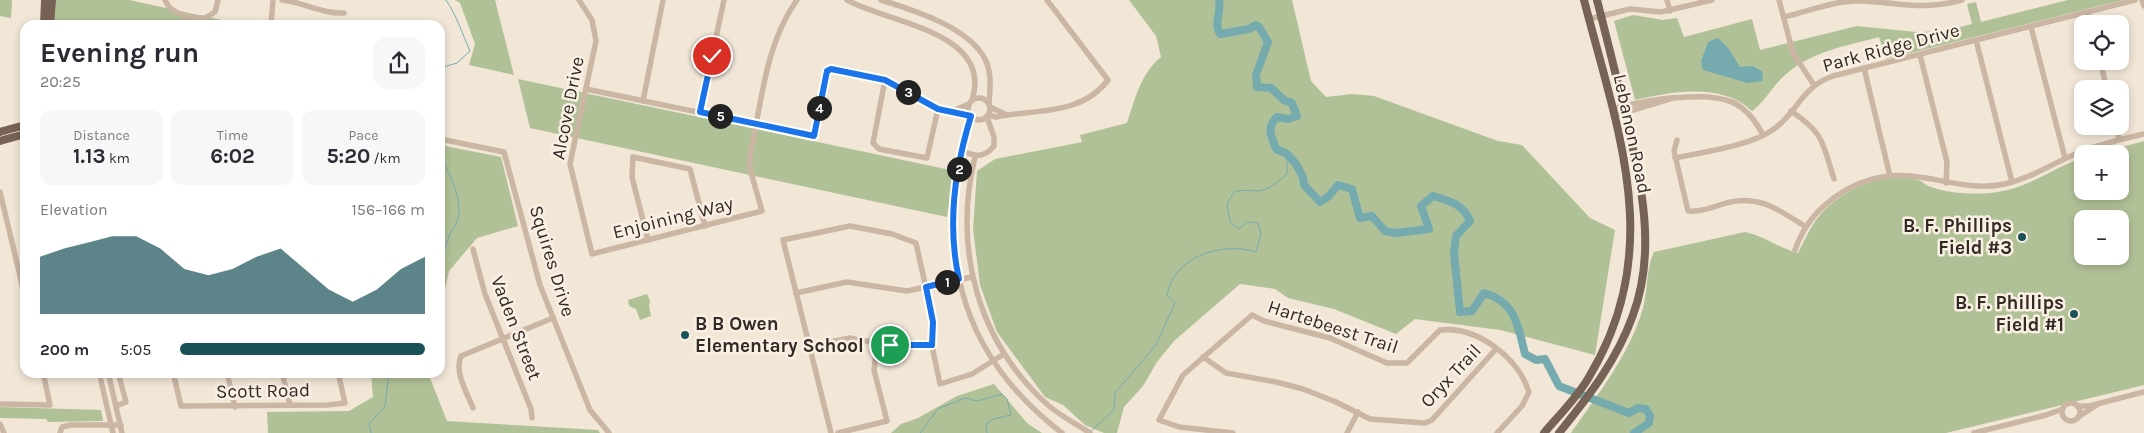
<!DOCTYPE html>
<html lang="en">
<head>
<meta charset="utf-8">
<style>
	body { margin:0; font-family:Karla,sans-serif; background:#f7f7f7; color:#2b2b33; height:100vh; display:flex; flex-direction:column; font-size:19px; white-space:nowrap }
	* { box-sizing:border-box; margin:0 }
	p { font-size:16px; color:#7c7c81 }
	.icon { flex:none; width:28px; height:28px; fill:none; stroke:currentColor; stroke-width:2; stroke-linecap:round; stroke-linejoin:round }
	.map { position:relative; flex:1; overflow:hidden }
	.details { position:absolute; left:20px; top:20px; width:425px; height:358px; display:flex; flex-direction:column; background:#fff; border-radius:15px; box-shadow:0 2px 8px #0003 }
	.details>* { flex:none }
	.fabs { position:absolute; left:2074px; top:15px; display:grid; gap:10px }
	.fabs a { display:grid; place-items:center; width:55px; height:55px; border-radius:10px; background:#fff; box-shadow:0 2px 8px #0003; font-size:25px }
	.pin { position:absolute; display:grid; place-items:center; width:42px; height:42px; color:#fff; margin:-21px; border:2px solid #fff; border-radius:50%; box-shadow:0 1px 5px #0007 }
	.km { position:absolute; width:25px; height:25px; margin:-12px; border-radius:50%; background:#222; color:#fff; font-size:14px; line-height:25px; text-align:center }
	.round { display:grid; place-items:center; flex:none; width:52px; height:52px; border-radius:15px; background:#f7f7f7 }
	.headline { display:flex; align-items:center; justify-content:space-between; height:85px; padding:0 20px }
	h1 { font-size:28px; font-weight:700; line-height:38px }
	.stats { display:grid; grid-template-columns:repeat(3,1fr); gap:8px; height:85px; padding:5px 20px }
	.stats div { display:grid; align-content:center; border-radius:12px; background:#f7f7f7; text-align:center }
	.stats b { font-size:21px; font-weight:700 }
	.stats small { font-size:14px; font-weight:400 }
	.stats p { font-size:14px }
	.chart { height:140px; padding:10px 20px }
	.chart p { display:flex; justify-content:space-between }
	.chart svg { width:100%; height:90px; margin-top:5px; fill:#1a5157; opacity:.7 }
	ul { padding:0 20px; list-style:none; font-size:16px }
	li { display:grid; grid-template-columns:80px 60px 1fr; align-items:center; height:38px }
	li i { height:12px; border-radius:6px; background:#1a5157 }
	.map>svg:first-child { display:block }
	.green { fill:#b1c197; fill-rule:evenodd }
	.water { fill:#75abaf }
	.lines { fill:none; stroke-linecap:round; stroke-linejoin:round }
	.stream { stroke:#75abaf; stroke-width:1 }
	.river { stroke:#75abaf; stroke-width:8 }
	.minor { stroke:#cab6a3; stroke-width:5.5 }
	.major { stroke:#776256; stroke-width:8 }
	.route-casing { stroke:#fff; stroke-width:10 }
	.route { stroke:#1a73e8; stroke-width:6 }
	.poi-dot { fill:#1a5157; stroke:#f9f0e3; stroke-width:2 }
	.labels { text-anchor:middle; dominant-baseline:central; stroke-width:5; stroke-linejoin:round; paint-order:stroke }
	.street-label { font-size:19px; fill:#342a25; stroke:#f9f0e3 }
	.poi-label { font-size:19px; font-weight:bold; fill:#342a25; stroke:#f9f0e3; text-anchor:end }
</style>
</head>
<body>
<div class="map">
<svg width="2144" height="433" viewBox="0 0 2144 433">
	<rect width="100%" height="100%" fill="#f2e6d7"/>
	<g class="green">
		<polygon points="0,0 12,0 11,18 0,16"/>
		<polygon points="55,0 129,0 245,25 53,25"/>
		<polygon points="455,0 495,0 514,75 469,65 475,44 460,3"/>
		<path d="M 1129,0 L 1292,0 L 1311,81 L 1326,97 L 1352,94 L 1374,96 L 1498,141 L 1522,145 L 1590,218 L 1615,230 L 1595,355 L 1500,330 L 1415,319 L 1396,334 L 1334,309 L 1288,298 L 1275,289 L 1240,284 L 1174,341 L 1157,362 L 1143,386 L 1124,407 L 1117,433 L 1104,433 L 1085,425 L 1063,405 L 1045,397 L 997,332 L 980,285 L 973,229 L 977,171 L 995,159 L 1082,142 L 1080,135 L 1127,123 C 1135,99 1141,73 1161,57 L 1156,36 Z"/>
		<path d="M 2068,0 L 2123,0 L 1886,59 L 1879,37 C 1846,46 1813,51 1786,74 C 1773,85 1766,101 1752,111 C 1721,82 1672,92 1635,100 L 1614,21 L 1633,15 L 1663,20 L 1677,18 L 1684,37 L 1752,19 L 1760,50 L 1857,26 L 1916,32 L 1944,31 L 1972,24 L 1967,4 L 1976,2 L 1981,22 Z"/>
		<polygon points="518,79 955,171 947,217 530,128"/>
		<path d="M 2144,141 L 2144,385 L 1946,433 L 1571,433 C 1598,394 1630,354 1643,308 C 1648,290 1646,268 1654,252 L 1745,232 C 1764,236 1779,248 1798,253 C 1803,243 1808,232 1814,223 C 1834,192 1884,168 1921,181 C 1924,183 1927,186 1931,187 C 1951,194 1977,195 1998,192 C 2030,187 2053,168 2082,158 L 2082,191 L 2120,191 L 2120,154 L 2096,154 ZM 2082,219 L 2120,219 L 2120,256 L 2082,256 Z"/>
		<polygon points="440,145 501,157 518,226 477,238 449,271 440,312 440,233 442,227 440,214"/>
		<polygon points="647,294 650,301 649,306 651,316 640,320 636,309 629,306 628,300"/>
		<polygon points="371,373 428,373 447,421 598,430 600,433 268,433 267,412 349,411 373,397"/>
		<polygon points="994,384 1027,423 1042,433 891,433 901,424 918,418 957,396"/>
		<polygon points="0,407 101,410 103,421 48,422 46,419 0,418"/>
	</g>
	<polygon class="water" points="1718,38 1729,49 1740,67 1752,66 1762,71 1763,81 1748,83 1703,70 1701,61 1708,42"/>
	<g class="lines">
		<g class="stream">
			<path d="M 440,68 L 457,63 L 470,51 C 462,33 457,16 446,0"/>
			<polyline points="440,116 440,131"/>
			<path d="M 440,158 C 451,174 464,203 457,222 C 455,227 450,231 449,236 C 446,244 445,251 440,258"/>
			<polyline points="440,266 440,274"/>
			<path d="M 1091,431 L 1114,410 L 1115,393 L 1156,345 L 1175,303 L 1167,296 C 1172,257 1222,241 1256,252 L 1261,234 L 1258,223 L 1247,222 L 1239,229 L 1230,222 L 1227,204 L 1234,192 C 1246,189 1247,191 1258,191 C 1269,190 1279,181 1287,174 L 1287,154"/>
			<polyline points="371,433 369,424 385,406 389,372"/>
			<polyline points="920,433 938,409 965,398 977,401 1002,394 1007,399 1011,415 993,419 986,424 987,433"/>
		</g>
		<path class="river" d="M 1219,0 C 1222,12 1213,22 1220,34 L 1249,29 L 1256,25 L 1259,27 L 1268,42 L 1256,75 L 1257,87 L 1271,88 L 1284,100 L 1292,103 L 1297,116 L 1288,119 L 1277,117 C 1266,128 1271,135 1276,149 L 1287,154 L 1296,164 L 1303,177 L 1304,185 L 1320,202 L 1329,196 L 1338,185 L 1352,189 L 1360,218 L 1372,216 L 1385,231 L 1395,233 L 1429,229 L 1421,206 L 1433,196 C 1450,201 1463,204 1470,221 L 1456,236 L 1454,253 L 1460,312 L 1472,311 L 1484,293 C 1516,302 1518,326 1525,354 L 1536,360 L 1545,359 L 1559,386 L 1629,413 L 1638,408 L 1646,409 L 1650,416 L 1649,423 L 1634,433"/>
		<g class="minor">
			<path d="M 165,0 C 171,15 190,18 205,18 L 215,12 L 218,0"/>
			<path d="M 282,0 C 303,2 322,14 344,13"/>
			<path d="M 579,0 L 592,20 L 596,41 L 570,164 L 592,254 L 762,211 L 750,169 L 750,157 C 761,105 765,44 797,0"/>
			<path d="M 847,0 C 888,23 994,32 972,100"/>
			<path d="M 881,0 C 914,10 971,28 986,61 C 992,75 990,89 989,103"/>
			<polyline points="1667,0 1670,11"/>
			<polyline points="1779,0 1793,53 1814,85"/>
			<polyline points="2142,0 2144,6"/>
			<polyline points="2088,12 2091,24"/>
			<path d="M 1784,17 C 1807,12 1835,0 1859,1 C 1899,2 1921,11 1962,0"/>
			<polyline points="1589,19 1630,9 1661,12 1712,0"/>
			<polyline points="271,25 273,0"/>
			<polyline points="2031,27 2065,158"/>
			<polyline points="1976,40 2012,182"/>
			<polyline points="1920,55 1947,162 1946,183"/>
			<polyline points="2100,61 2107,89"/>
			<polyline points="1864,68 1890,176"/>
			<polyline points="885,80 873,143 879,149 927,158 938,109"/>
			<polyline points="586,89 814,136 827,71 831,69 885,80 938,109 970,116"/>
			<circle cx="979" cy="109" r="11"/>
			<polyline points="643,101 663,0"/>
			<polyline points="990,107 1007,115"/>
			<path d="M 1612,109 C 1640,102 1658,98 1687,97 C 1724,95 1745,100 1763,135"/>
			<path d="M 1791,111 C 1825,134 1822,142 1834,179"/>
			<polyline points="700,112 724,0"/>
			<polyline points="950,112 969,104"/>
			<path d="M 988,115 L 996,117 C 1035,109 1081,116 1108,80 L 1047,0"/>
			<path d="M 971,116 C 933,243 955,351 1062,433"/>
			<polyline points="1613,116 1673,98"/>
			<polyline points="2116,126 2119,140"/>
			<polyline points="440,139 504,152 540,285 590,410 609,433"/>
			<path d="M 1677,140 L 1674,151 L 1688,211 C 1701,212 1714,207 1726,203 C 1759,194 1779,210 1806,227"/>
			<path d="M 963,151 C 976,157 984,158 994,146 L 994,137 L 987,117"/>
			<path d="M 975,157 C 953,248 977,342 1049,406 C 1061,416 1076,424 1090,433"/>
			<path d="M 1675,158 C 1703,152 1751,146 1774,129 C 1798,112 1801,87 1833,76 L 2135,0"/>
			<polyline points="0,192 25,297"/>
			<polyline points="648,240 632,177 633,157 690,169 705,226"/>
			<polyline points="473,249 485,294 531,409 532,418"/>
			<path d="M 1795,250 C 1811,203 1861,171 1911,176 C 1943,179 1972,191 2005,184 C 2032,178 2053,163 2078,153 C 2099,144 2122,139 2144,134"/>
			<polyline points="796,293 847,282 907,291 972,277"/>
			<polyline points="809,346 850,338 888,345 932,345"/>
			<polyline points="1203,357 1226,373 1276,382 1303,389 1336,402 1370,419 1425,423 1432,420 1496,349"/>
			<polyline points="99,372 113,433"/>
			<polyline points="108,372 122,433"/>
			<polyline points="173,372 181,406 327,405 345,403 338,372"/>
			<polyline points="227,372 235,407"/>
			<polyline points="282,372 290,405"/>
			<circle cx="2071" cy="412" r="9"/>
			<polyline points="0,404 50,405 43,372"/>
			<polyline points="116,406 126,402 118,372"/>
			<polyline points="2077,406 2089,406 2144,392"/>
			<path d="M 473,408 C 467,393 454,372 461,356 L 553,318"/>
			<polyline points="2078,417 2097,405"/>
			<polyline points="0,424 4,433"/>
			<polyline points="60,433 62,427 70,425 121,425"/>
			<polyline points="831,433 783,240 850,226 892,234 916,243 933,320 933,351 940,384 972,374 1004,354"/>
			<polyline points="838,433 887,421 874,370 877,343"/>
			<path d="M 1233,433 L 1179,427 L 1159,420 L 1183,375 L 1252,315 L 1264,321 L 1330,338 L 1387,363 L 1407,363 L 1440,330 C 1478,326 1518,358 1529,392 L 1522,406 L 1497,433"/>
			<polyline points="1347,433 1358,412"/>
			<polyline points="1974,433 2046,415 2063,409"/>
		</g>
		<g class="major">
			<polyline points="44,25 45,0"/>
			<polyline points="50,25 52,0"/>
			<polyline points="0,132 25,125"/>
			<polyline points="0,141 25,134"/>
			<path d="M 1544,433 C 1559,415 1577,398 1589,377 C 1666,249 1618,132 1584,0"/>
			<path d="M 1559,433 C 1589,396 1617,360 1633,315 C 1657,250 1641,183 1626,118 C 1617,78 1607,39 1597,0"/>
		</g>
	</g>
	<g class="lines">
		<defs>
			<path id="route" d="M 712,56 L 700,112 L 814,136 L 827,71 L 831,69 L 885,80 L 938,109 L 971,116 C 955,168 947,226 959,279 L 926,287 L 933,322 L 932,345 L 890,345"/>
		</defs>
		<use href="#route" class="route-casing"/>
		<use href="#route" class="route"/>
	</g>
	<g class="poi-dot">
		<circle cx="2022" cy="237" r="5"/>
		<circle cx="2074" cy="314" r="5"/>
		<circle cx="685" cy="335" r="5"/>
	</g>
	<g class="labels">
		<g class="street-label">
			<text transform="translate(1891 48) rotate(-15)">Park Ridge Drive</text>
			<text transform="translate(568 108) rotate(-79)">Alcove Drive</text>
			<text transform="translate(1632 134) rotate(78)">Lebanon Road</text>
			<text transform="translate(673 218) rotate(-14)">Enjoining Way</text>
			<text transform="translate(552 261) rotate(73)">Squires Drive</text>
			<text transform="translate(1333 327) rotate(18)">Hartebeest Trail</text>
			<text transform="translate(516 328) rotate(69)">Vaden Street</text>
			<text transform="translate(1451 376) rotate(-47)">Oryx Trail</text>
			<text transform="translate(263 391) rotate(-1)">Scott Road</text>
		</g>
		<g class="poi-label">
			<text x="2012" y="226">B. F. Phillips<tspan x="2012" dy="22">Field #3</tspan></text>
			<text x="2064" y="303">B. F. Phillips<tspan x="2064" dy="22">Field #1</tspan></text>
			<text x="695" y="324" text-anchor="start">B B Owen<tspan x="695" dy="22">Elementary School</tspan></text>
		</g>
	</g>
</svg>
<div class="fabs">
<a><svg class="icon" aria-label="locate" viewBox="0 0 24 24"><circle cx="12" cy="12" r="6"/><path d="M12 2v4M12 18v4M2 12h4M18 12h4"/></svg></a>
<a><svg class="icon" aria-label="layers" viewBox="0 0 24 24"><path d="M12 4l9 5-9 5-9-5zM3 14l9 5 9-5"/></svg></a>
<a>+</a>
<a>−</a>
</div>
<div class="pin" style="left:890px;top:345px;background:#1e9e55"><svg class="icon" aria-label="arrive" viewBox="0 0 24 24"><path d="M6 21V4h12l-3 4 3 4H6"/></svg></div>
<div class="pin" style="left:712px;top:56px;background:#d93025"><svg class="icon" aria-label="check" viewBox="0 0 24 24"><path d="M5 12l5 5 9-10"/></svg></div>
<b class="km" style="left:947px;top:282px">1</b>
<b class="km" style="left:959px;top:169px">2</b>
<b class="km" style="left:908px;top:92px">3</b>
<b class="km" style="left:819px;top:108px">4</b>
<b class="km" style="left:720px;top:116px">5</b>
<section class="details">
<div class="headline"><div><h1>Evening run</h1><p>20:25</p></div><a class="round"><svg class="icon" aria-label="share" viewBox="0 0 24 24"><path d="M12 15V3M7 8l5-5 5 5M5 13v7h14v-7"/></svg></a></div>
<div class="stats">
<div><p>Distance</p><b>1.13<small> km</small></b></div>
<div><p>Time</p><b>6:02</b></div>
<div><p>Pace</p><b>5:20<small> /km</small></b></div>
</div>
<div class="chart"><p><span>Elevation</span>156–166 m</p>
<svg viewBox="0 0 160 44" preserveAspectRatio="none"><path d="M0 44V16L10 12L20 9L30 6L40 6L50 12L60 22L70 25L80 22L90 16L100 12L110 22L120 32L130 38L140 32L150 22L160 16V44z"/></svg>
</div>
<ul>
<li><b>200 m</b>5:05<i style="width:100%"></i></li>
</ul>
</section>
</div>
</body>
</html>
